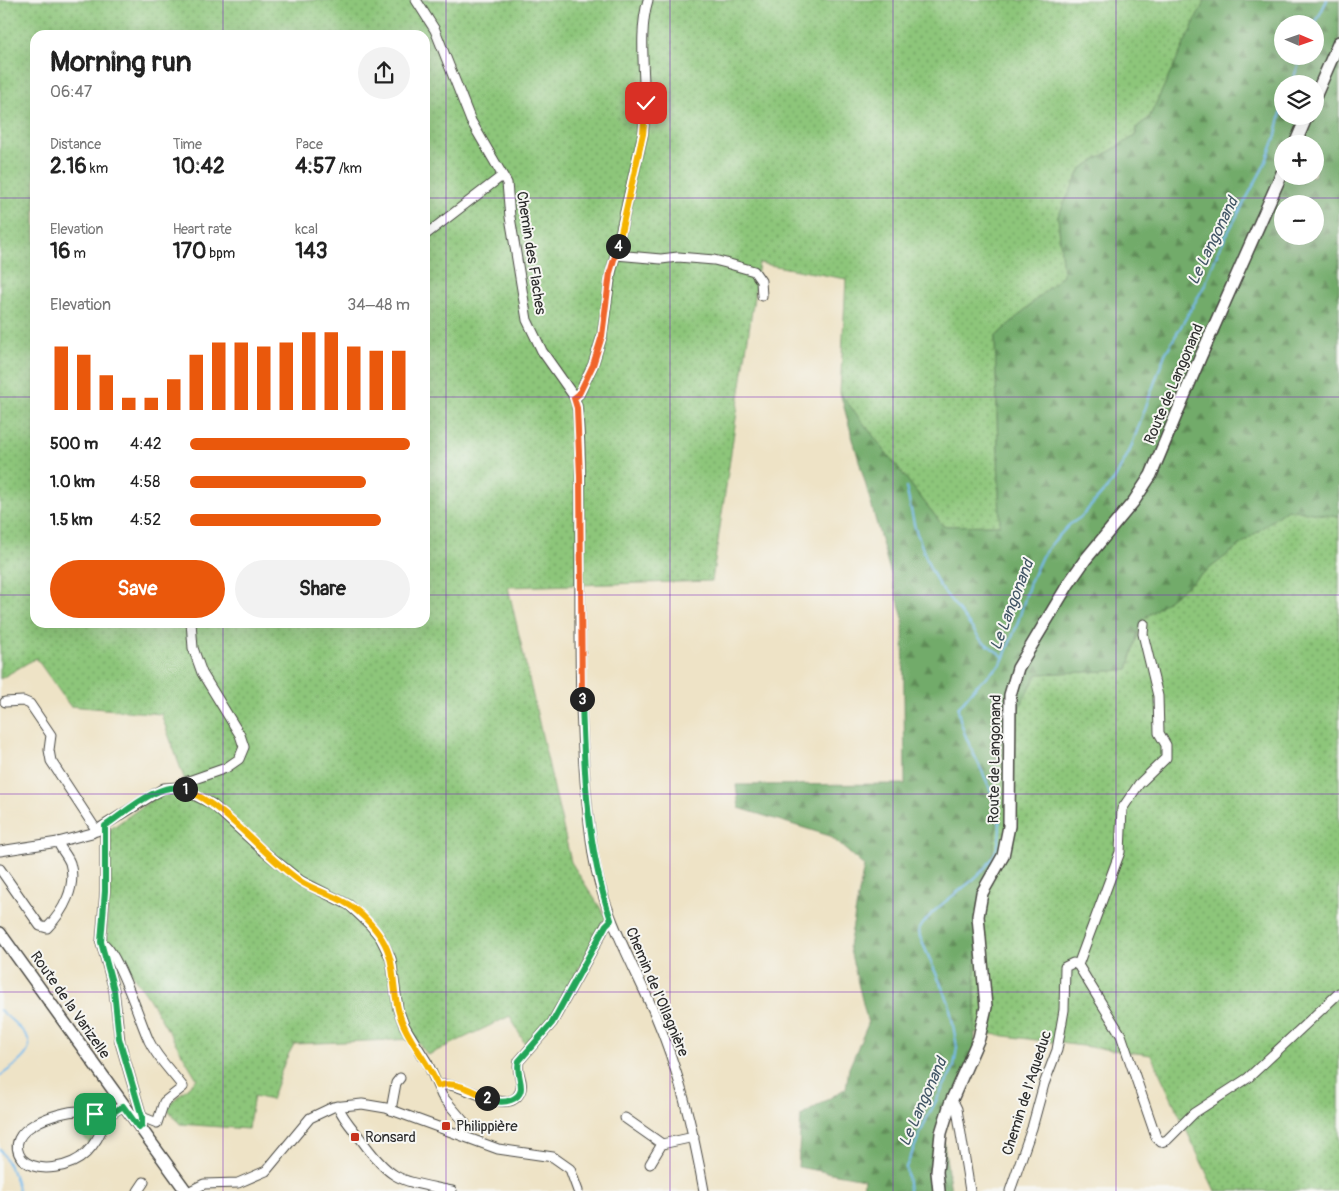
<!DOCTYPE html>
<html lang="en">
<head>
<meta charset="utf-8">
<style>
	body { margin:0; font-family:Pangolin,sans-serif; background:#f2f2f2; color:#222; height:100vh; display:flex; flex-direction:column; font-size:19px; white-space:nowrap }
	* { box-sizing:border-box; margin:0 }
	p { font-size:16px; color:#767676 }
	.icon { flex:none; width:28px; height:28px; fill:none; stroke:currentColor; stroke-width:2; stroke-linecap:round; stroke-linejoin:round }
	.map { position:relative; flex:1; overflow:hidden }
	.sheet { position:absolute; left:30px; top:30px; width:400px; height:598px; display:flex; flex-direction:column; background:#fff; border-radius:15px; box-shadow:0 5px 20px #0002 }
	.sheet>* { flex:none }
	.needle { width:32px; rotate:92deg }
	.controls { position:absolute; left:1274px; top:15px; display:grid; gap:10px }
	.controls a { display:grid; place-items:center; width:50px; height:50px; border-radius:50%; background:#fff; box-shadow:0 5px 20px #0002; font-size:25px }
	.pin { position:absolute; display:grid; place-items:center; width:42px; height:42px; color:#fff; margin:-21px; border-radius:10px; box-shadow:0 2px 8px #0006 }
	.km { position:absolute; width:25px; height:25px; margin:-12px; border-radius:50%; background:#222; color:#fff; font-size:14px; line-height:25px; text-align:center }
	.round { display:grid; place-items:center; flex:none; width:52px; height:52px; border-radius:26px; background:#f2f2f2 }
	.headline { display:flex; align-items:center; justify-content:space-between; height:85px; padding:0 20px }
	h1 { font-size:28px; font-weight:800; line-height:38px }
	.stats { display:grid; grid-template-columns:repeat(3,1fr); gap:8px; height:85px; padding:5px 20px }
	.stats div { display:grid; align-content:center }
	.stats b { font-size:21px; font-weight:800 }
	.stats small { font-size:14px; font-weight:400 }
	.stats p { font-size:14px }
	.chart { height:140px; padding:10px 20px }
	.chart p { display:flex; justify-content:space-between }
	.chart svg { width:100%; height:90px; margin-top:5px; stroke:#ea580c; stroke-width:6 }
	.button { display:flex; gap:10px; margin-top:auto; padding:10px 20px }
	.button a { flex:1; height:58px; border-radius:30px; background:#ea580c; color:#fff; font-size:20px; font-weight:800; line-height:58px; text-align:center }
	.button a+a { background:#f2f2f2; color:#222 }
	ul { padding:0 20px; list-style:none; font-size:16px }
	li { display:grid; grid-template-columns:80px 60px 1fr; align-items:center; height:38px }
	li i { height:12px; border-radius:6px; background:#ea580c }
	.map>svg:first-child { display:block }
	.grass { fill:url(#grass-dots); stroke:#5c7852; fill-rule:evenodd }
	.forest { fill:url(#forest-firs); stroke:#4e6b4a; fill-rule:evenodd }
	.park { fill:url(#park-crowns); stroke:#5c7852 }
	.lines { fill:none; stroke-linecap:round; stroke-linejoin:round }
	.stream { stroke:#78bcee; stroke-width:2 }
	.minor-casing { stroke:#484742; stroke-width:11 }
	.major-casing { stroke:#484742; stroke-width:14 }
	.minor { stroke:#fff; stroke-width:9 }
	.major { stroke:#fff; stroke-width:11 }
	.split-1-casing { stroke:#fff; stroke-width:10 }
	.split-2-casing { stroke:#fff; stroke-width:10 }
	.split-3-casing { stroke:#fff; stroke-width:10 }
	.split-4-casing { stroke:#fff; stroke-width:10 }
	.split-5-casing { stroke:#fff; stroke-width:10 }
	.split-1 { stroke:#22a559; stroke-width:6 }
	.split-2 { stroke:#f5b400; stroke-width:6 }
	.split-3 { stroke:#22a559; stroke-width:6 }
	.split-4 { stroke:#f0652b; stroke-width:6 }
	.split-5 { stroke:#f5b400; stroke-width:6 }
	.grid { fill:none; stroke:#7b2cbf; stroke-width:1; stroke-opacity:0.55 }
	.poi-dot { fill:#c8321e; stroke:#f6f6f2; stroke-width:2 }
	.labels { text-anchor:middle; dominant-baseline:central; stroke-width:4; stroke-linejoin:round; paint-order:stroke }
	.street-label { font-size:15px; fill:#2b2b2b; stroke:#f6f6f2 }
	.poi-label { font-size:15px; fill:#2b2b2b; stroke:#f6f6f2; text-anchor:start }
	.water-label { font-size:16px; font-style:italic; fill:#425666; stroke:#f6f6f2 }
</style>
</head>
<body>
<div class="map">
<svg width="1339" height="1191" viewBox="0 0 1339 1191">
	<defs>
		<pattern id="grass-dots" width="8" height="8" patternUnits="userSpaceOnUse" patternTransform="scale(1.25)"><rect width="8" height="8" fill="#8dc67a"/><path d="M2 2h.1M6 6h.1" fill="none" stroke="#73a164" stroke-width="1.8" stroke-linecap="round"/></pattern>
		<pattern id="forest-firs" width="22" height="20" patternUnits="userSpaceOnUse" patternTransform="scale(1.25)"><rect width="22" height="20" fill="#72ab6a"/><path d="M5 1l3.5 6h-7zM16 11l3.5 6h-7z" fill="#5e8b57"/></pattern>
		<pattern id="park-crowns" width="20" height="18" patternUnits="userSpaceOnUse" patternTransform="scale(1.25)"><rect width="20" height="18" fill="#8dc67a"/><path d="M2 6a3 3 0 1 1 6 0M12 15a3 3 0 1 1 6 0" fill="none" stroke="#73a164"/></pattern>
	</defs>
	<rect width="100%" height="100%" fill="#f6f6f2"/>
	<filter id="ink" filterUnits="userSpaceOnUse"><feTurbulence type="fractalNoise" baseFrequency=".02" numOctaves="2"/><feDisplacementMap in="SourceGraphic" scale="10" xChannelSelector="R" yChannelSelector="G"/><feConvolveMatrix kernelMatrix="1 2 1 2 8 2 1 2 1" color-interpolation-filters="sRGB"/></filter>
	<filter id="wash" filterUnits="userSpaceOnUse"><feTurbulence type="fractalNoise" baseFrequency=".0096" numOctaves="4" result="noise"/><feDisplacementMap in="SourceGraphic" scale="20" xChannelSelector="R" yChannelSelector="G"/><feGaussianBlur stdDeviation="1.12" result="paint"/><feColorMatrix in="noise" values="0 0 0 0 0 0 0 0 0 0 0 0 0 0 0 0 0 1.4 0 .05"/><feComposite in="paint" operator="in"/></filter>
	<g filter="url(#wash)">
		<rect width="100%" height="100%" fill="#eee3c6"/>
		<g class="grass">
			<path d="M 0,0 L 1205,0 L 1149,118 L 1137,127 L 1135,136 L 1081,169 L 1058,216 L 1063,275 L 995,337 L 1000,525 L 943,526 L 840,393 L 846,279 L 759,263 L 712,581 L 508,587 L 571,862 L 606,917 L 550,1023 L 526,1046 L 510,1016 L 428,1055 L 415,1039 L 294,1044 L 285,1061 L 271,1100 L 254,1096 L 248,1129 L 180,1124 L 166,1107 L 197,1079 L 148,997 L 107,940 L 109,830 L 163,792 L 187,786 L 161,714 L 70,706 L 36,658 L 0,679 ZM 35,35 L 425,35 L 425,622 L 35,622 Z"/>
			<polygon points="1287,509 1339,517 1339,1191 1215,1191 1151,1055 975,1032 975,966 997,824 995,752 1037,674 1128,670 1141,621"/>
		</g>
		<path class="forest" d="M 1205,0 L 1339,0 L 1339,517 L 1287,509 L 1141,621 L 1128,670 L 1037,674 L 995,752 L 997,824 L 975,966 L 975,1047 L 942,1131 L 951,1191 L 863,1191 L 864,1179 L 798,1167 L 801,1116 L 846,1088 L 849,1068 L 868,1024 L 849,946 L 864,866 L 830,836 L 739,808 L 736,785 L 905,784 L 903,618 L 840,393 L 943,526 L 1000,525 L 995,337 L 1063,275 L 1058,216 L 1081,169 L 1135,136 L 1137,127 L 1149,118 ZM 1282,24 L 1315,24 L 1315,56 L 1282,56 ZM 1282,84 L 1315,84 L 1315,116 L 1282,116 ZM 1282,144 L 1315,144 L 1315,176 L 1282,176 ZM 1282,204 L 1315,204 L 1315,236 L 1282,236 Z"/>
		<polygon class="park" points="76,1115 97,1119 100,1123 90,1144 79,1131"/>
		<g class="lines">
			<g class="stream">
				<polyline points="1315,24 1327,0"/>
				<polyline points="1291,84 1302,56"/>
				<polyline points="906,487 915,528 930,568 939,585 981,640 1004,657"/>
				<path d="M 0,1010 C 34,1040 44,1046 0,1076"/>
				<polyline points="0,1149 14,1175 19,1191"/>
				<path d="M 909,1191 L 906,1167 L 926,1120 L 954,1067 L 957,1047 L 949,1003 L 920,937 L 919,930 C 936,901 972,888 991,860 C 1022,812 963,756 958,708 L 976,686 L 1001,664 L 1017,625 L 1030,582 L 1042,556 L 1054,541 L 1069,525 L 1081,517 L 1114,480 L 1130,450 L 1165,354 L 1205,285 L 1219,249 L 1264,166 L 1275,139 L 1282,108"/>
			</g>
		</g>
	</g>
	<g filter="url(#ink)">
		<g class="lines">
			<defs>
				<g id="minor">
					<path d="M 416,0 L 435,30 L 471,121 L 507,183 L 510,217 L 527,320 L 542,351 L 573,395 L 577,405 C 582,450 580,497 580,542 C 580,646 578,751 593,854 C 602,911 631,960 654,1012 C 679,1070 693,1129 704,1191"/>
					<polyline points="425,235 502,176"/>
					<polyline points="616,255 661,259 678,257 714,260 726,263 754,271 761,281 762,296"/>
					<path d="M 575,398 L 579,394 L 593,365 L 602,336 L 611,273 L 643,134 C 649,91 636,40 648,0"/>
					<polyline points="5,702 23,701 30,704 51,735 49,750 51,761 97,831"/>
					<polyline points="178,787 180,784 226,768 239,759 244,747 240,735 202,673 193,648 191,622"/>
					<polyline points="105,826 105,891 101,942 114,990 120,1042 142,1117 142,1125 139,1128"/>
					<polyline points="0,851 58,842 92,833 164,788 178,787 212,804 261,849 301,881 349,905 370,925 380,937 391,959 398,1009 404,1025 428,1064 442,1096 465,1123 464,1135"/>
					<path d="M 0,869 L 40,926 L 47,928 C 63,912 77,887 70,863 C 67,855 61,850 58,842"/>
					<path d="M 101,942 C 116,946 141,1024 149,1041 C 157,1058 172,1072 183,1087 L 164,1102 L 157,1123 L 142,1117"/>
					<polyline points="1078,965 1121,1035 1156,1137 1161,1142 1167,1140 1194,1113 1248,1078 1339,993"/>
					<polyline points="1078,965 1120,852 1122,809 1139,784 1166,758 1166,745 1159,733 1158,696 1143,634 1144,624"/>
					<path d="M 438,1086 C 460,1077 507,1120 520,1092 C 525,1081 515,1072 519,1061 L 552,1023 L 606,925 L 611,920"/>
					<polyline points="950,1104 955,1105 957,1109 970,1191"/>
					<path d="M 338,1106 C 342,1117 352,1128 360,1138 C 392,1183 400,1180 452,1191"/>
					<polyline points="391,1110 396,1083 400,1078"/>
					<path d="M 79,1111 L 99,1116 L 104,1123 C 101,1133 94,1145 86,1153 C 72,1167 38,1175 22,1159 C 0,1129 60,1111 79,1111 Z"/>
					<polyline points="625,1118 662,1144"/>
					<polyline points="103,1119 123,1106"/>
					<polyline points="650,1164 662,1144 694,1137"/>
					<polyline points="138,1191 144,1182"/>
					<polyline points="190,1191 204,1184 238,1183 266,1171 310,1118 333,1107 362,1104 386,1108 498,1149 553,1157 570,1169 578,1191"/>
					<polyline points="1010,1191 1032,1128 1044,1084 1057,1050 1064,1010 1065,967 1073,963 1078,965"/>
				</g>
				<g id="major">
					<polyline points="1315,97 1339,42"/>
					<polyline points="1295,144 1307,116"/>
					<polyline points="0,933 186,1191"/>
					<polyline points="939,1191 937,1172 941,1133 950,1104 979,1038 986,1007 978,916 982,893 1003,856 1009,826 1010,695 1018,668 1069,583 1085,560 1134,501 1151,475 1200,358 1282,173"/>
				</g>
			</defs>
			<use href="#minor" class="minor-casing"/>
			<use href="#major" class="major-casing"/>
			<use href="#minor" class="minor"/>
			<use href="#major" class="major"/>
		</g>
	</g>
	<g class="lines" filter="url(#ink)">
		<defs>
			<path id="split-1" d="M 95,1114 L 103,1119 L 123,1106 L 139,1128 L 142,1125 L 142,1117 L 119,1038 L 114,990 L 101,942 L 105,891 L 105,826 C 126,812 160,780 185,789"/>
			<path id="split-2" d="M 185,789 C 230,809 260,853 300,881 C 314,890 330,894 344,902 C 358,909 374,926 382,939 C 397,963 391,990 400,1016 C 408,1041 428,1061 438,1086 C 454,1080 473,1091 487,1098"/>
			<path id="split-3" d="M 487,1098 C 495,1102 503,1103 511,1100 C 531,1092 514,1075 519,1061 L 552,1023 L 606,925 L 611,920 C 587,849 584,774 582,699"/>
			<polyline id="split-4" points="582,699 580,476 577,408 574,398 579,394 593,365 602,336 610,273 618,246"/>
			<polyline id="split-5" points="618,246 643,134 646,103"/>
		</defs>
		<use href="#split-1" class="split-1-casing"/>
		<use href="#split-2" class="split-2-casing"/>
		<use href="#split-3" class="split-3-casing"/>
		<use href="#split-4" class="split-4-casing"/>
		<use href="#split-5" class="split-5-casing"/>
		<use href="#split-1" class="split-1"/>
		<use href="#split-2" class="split-2"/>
		<use href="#split-3" class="split-3"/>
		<use href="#split-4" class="split-4"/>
		<use href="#split-5" class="split-5"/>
	</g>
	<path class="grid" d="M 223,0 L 223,35M 446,0 L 446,1191M 670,0 L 670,1191M 893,0 L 893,1191M 1116,0 L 1116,1191M 0,198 L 35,198M 425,198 L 1339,198M 0,397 L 35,397M 425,397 L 1339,397M 0,595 L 35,595M 425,595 L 1339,595M 223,622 L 223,1191M 0,794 L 1339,794M 0,992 L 1339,992"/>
	<g class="poi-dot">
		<rect x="441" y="1121" width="10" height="10" rx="2.5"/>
		<rect x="350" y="1132" width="10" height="10" rx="2.5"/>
	</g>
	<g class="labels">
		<g class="street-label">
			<text transform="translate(531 253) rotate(81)">Chemin des Flaches</text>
			<text transform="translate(1174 384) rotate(-67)">Route de Langonand</text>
			<text transform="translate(995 759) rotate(-89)">Route de Langonand</text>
			<text transform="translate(657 992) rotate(67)">Chemin de l'Ollagnière</text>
			<text transform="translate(70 1005) rotate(55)">Route de la Varizelle</text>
			<text transform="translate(1027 1093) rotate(-72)">Chemin de l'Aqueduc</text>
		</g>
		<g class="poi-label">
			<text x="456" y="1126">Philippière</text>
			<text x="365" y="1137">Ronsard</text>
		</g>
		<g class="water-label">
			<text transform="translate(1213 241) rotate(-64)">Le Langonand</text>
			<text transform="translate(1012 605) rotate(-69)">Le Langonand</text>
			<text transform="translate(923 1102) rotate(-66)">Le Langonand</text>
		</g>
	</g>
</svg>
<div class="controls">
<a><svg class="needle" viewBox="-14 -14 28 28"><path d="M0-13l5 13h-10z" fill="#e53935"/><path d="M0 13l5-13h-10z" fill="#767676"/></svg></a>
<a><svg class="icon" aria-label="layers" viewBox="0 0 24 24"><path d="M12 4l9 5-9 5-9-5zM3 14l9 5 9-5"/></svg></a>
<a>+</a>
<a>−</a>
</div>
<div class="pin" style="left:95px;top:1114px;background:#1e9e55"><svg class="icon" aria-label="arrive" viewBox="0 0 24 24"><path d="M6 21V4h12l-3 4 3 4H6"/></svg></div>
<div class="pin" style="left:646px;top:103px;background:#d93025"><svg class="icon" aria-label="check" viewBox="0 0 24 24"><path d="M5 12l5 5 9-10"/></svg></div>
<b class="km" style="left:185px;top:789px">1</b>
<b class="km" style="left:487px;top:1098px">2</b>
<b class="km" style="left:582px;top:699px">3</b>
<b class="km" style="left:618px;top:246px">4</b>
<section class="sheet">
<div class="headline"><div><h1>Morning run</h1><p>06:47</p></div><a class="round"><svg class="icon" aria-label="share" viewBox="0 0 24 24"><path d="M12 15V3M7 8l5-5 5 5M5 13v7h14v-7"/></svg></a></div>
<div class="stats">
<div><p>Distance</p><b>2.16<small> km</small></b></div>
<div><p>Time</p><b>10:42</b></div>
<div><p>Pace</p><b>4:57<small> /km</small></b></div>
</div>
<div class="stats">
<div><p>Elevation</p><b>16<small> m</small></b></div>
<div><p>Heart rate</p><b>170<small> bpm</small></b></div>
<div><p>kcal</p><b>143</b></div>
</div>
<div class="chart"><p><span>Elevation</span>34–48 m</p>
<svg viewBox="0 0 160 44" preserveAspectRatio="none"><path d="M5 44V13M15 44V17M25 44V27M35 44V38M45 44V38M55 44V29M65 44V17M75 44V11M85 44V11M95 44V13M105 44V11M115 44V6M125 44V6M135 44V13M145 44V15M155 44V15"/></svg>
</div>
<ul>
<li><b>500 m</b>4:42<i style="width:100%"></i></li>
<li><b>1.0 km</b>4:58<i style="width:80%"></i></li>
<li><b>1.5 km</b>4:52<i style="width:87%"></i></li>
</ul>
<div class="button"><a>Save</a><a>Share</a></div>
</section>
</div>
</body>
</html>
